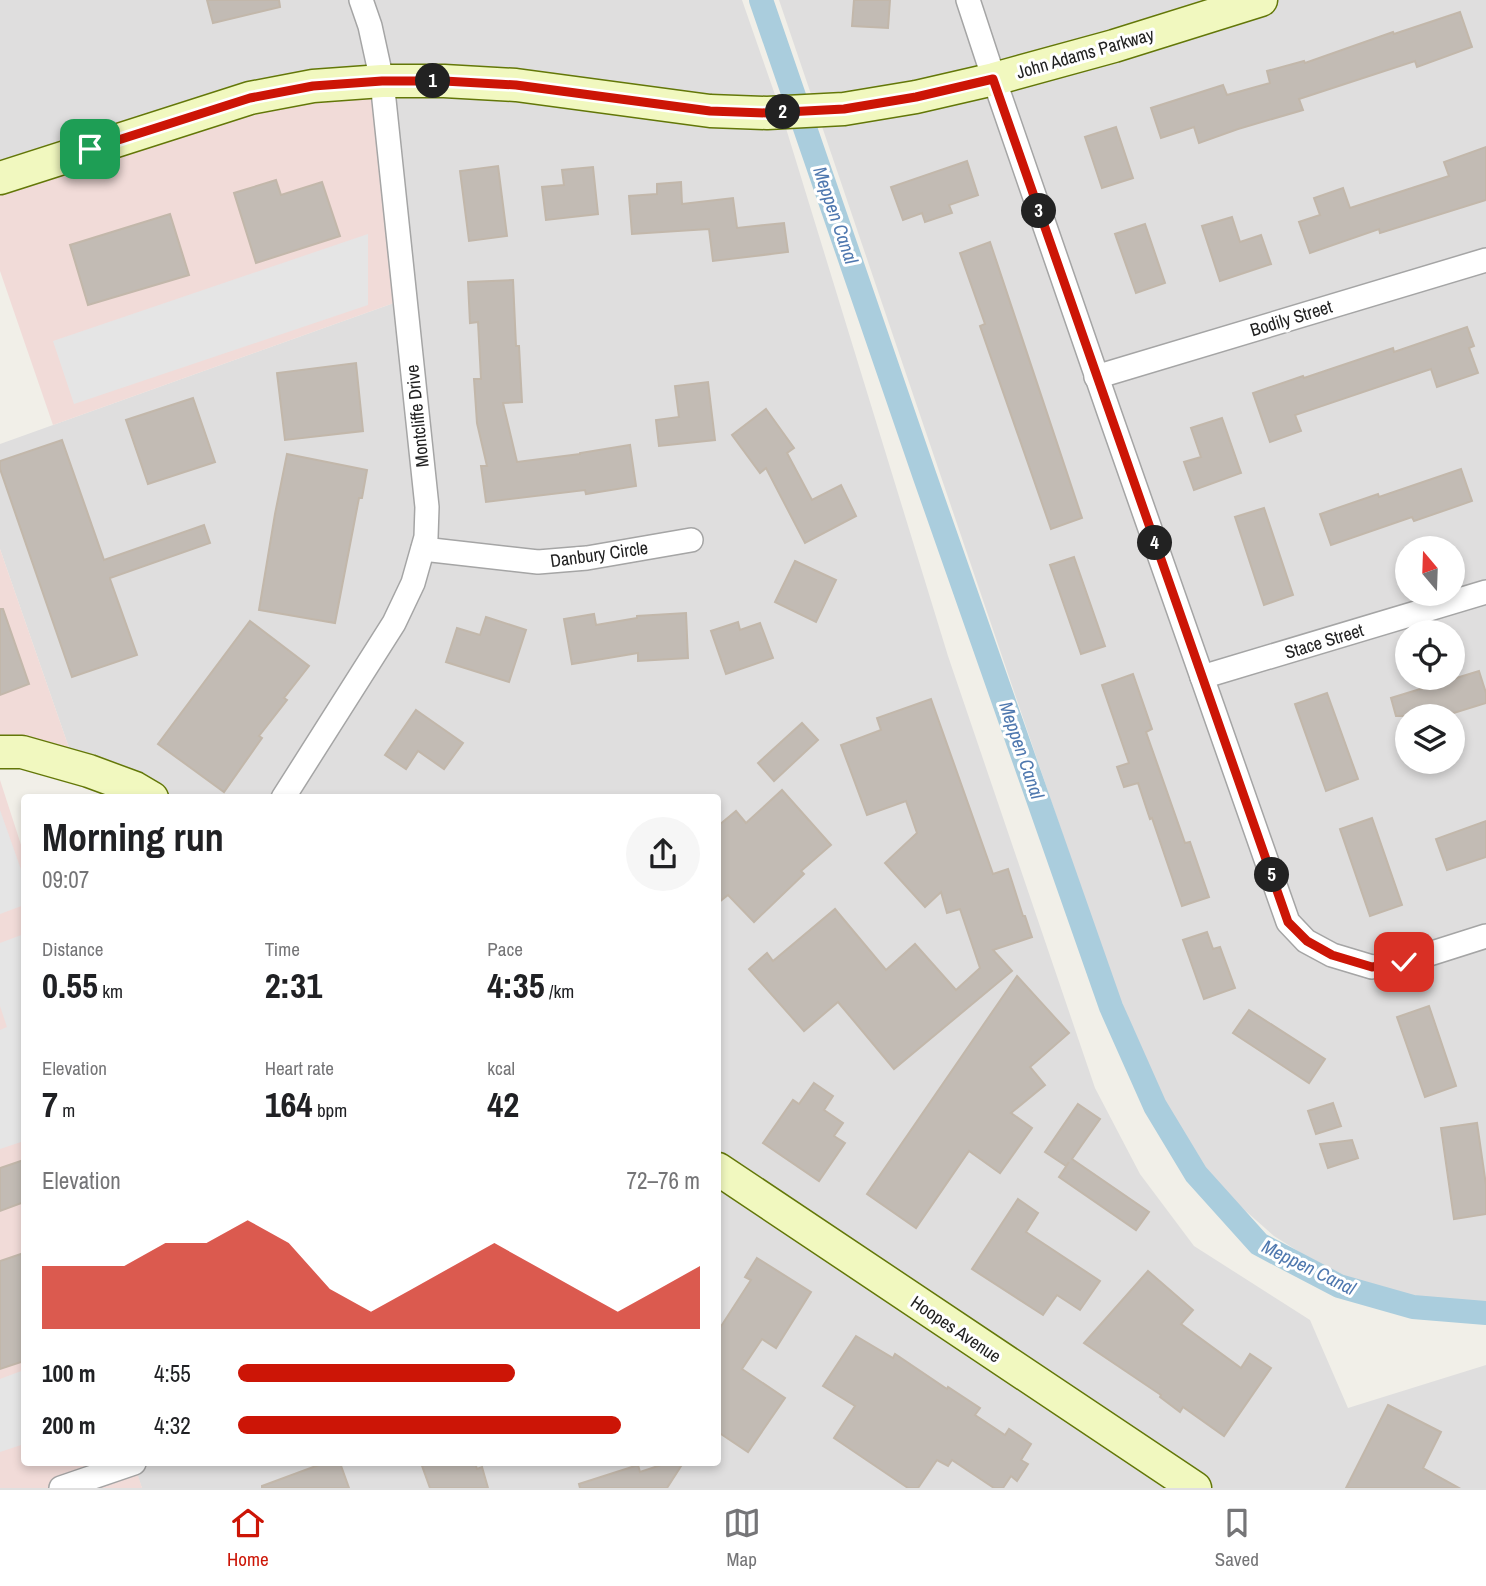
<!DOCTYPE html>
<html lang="en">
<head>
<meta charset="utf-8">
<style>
	body { margin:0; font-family:"Archivo Narrow",sans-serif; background:#f6f6f6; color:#202124; height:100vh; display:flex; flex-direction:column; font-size:26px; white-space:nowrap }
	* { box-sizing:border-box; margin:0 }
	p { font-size:23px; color:#757577 }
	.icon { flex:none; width:38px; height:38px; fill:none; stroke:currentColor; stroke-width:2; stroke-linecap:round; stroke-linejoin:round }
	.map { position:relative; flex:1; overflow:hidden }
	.details { position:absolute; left:21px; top:794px; width:700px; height:672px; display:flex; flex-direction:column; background:#fff; border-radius:7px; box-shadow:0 4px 10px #0003 }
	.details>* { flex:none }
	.needle { width:46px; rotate:341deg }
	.controls { position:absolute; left:1395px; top:536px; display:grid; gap:14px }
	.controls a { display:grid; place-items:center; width:70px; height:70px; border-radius:50%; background:#fff; box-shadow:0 4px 10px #0003; font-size:35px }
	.pin { position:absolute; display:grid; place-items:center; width:60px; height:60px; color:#fff; margin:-30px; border-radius:14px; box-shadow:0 4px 10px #0006 }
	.km { position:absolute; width:35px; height:35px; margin:-18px; border-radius:50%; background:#222; color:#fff; font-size:19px; line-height:35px; text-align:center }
	.round { display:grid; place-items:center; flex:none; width:74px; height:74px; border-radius:37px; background:#f6f6f6 }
	.headline { display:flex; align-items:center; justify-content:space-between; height:119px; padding:0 21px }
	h1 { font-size:38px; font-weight:800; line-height:52px }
	.stats { display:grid; grid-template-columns:repeat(3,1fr); gap:10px; height:119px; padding:7px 21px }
	.stats div { display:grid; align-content:center }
	.stats b { font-size:35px; font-weight:800 }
	.stats small { font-size:19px; font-weight:400 }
	.stats p { font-size:19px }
	.chart { height:196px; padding:14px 21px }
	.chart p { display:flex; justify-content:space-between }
	.chart svg { width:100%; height:126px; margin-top:7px; fill:#cc1506; opacity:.7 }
	ul { padding:0 21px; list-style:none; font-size:23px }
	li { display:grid; grid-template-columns:112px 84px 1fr; align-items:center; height:52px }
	li i { height:18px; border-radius:9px; background:#cc1506 }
	.menu { display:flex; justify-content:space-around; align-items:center; height:98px; border-top:2px solid #e0e0e0; background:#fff; font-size:19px; color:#757577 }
	.menu a { display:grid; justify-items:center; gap:4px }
	.menu .selected { color:#cc1506 }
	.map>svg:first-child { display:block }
	.residential { fill:#dfdede; fill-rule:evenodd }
	.commercial { fill:#f1dbd8 }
	.parking { fill:#e5e5e5 }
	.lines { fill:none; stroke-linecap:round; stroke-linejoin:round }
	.canal { stroke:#aacddd; stroke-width:24 }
	.building { fill:#c2bbb4; stroke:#c2b7aa; stroke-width:2 }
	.street-casing { stroke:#a5a5a5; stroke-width:26 }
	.secondary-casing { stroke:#637708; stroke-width:35 }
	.street { stroke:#fff; stroke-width:23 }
	.secondary { stroke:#f1f8bf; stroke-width:32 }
	.route-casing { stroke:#fff; stroke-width:14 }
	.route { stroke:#cc1506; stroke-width:9 }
	.labels { text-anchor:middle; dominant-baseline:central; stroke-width:6; stroke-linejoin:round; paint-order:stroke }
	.street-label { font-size:18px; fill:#212121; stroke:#fff }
	.water-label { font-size:19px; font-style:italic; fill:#4f78af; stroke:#fff }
</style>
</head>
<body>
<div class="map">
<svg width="1486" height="1488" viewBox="0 0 1486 1488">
	<rect width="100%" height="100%" fill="#f1efe8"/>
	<g class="residential">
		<polygon points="0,0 742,0 781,112 948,656 1095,1088 1140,1174 1194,1246 1310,1320 1348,1408 1486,1365 1486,1488 142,1488 133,1463 718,1463 718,798 152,798 76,768 0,549 0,444 405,299 0,178"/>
		<path d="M 779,0 L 1486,0 L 1486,1303 L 1411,1298 L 1336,1275 L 1274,1236 L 1214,1183 L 1166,1104 L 1125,1018 ZM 1407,548 L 1452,548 L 1452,593 L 1407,593 ZM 1407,632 L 1452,632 L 1452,677 L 1407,677 ZM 1407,716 L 1452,716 L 1452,761 L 1407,761 Z"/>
	</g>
	<g class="commercial">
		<polygon points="382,81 405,299 53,425 0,271 0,178 250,98"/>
		<polygon points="0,549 76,768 0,752"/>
		<polygon points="0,780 24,854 24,1463 134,1463 142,1488 0,1488"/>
	</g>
	<g class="parking">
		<polygon points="368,234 368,305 74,404 53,341"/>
		<polygon points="0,810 24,878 24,905 0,914"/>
		<polygon points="24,934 24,1141 0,1149 0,1030 7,1027 0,1006 0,943"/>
		<polygon points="24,1370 24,1444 0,1452 0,1379"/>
	</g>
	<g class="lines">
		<polyline class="canal" points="761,0 925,477 1111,1007 1155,1106 1196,1174 1259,1244 1339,1286 1413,1307 1486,1313"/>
	</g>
	<g class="building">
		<polygon points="207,0 279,0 280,7 213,23"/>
		<polygon points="854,0 890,0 888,28 852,26"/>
		<polygon points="1460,12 1472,47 1417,67 1415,61 1299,99 1303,110 1238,129 1199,143 1194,127 1161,138 1151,108 1223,85 1227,95 1270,83 1267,71 1304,61 1305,63 1393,32 1394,34"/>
		<polygon points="1116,127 1133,178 1102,188 1085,137"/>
		<polygon points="1486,147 1486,200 1380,233 1379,229 1310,253 1299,222 1320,215 1314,198 1343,188 1350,208 1449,176 1444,162"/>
		<polygon points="967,161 978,195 949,205 952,213 925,222 922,213 903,220 891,187"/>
		<polygon points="498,166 507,236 469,241 460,171"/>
		<polygon points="593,167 598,214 546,220 542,187 564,185 562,170"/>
		<polygon points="276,180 281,195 322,182 340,236 256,263 234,193"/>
		<polygon points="681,182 682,204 733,198 737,228 784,223 788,252 713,261 709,229 632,234 629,196 657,194 657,184"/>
		<polygon points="170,214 189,275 88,305 70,245"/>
		<polygon points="1232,217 1240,242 1261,235 1271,264 1220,281 1202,226"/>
		<polygon points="1145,224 1165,283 1136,293 1115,234"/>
		<polygon points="990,242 1082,518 1051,529 980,326 985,324 960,253"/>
		<polygon points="513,280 516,346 519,346 522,402 503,403 517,462 580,454 580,453 630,445 636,486 586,494 585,490 486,502 481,466 487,466 477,423 474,379 481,379 478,322 470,323 468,282"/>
		<polygon points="1467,327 1474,346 1469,348 1478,373 1437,387 1431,369 1295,415 1301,431 1270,442 1253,393 1303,376 1304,378 1393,348 1394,352"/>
		<polygon points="356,363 363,431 285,440 277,373"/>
		<polygon points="708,382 715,440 659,446 656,420 679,417 675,386"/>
		<polygon points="193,398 215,462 148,484 126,420"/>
		<polygon points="766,409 794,448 787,453 812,500 841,485 856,516 805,543 766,468 760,473 732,435"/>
		<polygon points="1222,418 1241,473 1194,490 1184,462 1201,457 1191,428"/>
		<polygon points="62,440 104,560 204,525 210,543 110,578 110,579 137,655 72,677 0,469 0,461"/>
		<polygon points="287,454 367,470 362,498 359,498 335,623 259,610 275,514"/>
		<polygon points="1461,469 1472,501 1414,521 1412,517 1331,545 1320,514 1378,494 1379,497"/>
		<polygon points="1264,508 1293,595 1264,605 1235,517"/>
		<polygon points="1074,557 1105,646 1081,654 1050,565"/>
		<polygon points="795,561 836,580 816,622 775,602"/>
		<polygon points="0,609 3,609 29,684 0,695"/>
		<polygon points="686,613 688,658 638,661 638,653 572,664 564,619 594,614 596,625 637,618 637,616"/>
		<polygon points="486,617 526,630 509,682 446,662 457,628 480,635"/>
		<polygon points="250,621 309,666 284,698 287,700 259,736 262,738 224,792 158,744"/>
		<polygon points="738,622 740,630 760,623 773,658 726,674 711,631"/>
		<polygon points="1479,671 1486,693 1486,703 1444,716 1396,716 1391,698"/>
		<polygon points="1133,674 1152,729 1146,732 1185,843 1190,842 1209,897 1182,906 1152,818 1150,819 1138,783 1124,787 1117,767 1129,763 1102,685"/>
		<polygon points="1327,693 1358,779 1326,791 1295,704"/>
		<polygon points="931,699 993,874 1008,869 1023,916 1025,916 1032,937 993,950 1012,971 894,1069 838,1002 804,1031 749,969 767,953 773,961 835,909 886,970 915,944 956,990 980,968 960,909 947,913 941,892 925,907 885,863 917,833 906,801 867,815 841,745 881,730 877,718"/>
		<polygon points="416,710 463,743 444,769 418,751 406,769 385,755"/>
		<polygon points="802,723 818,740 774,781 758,763"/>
		<polygon points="782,790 831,845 801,871 804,874 754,922 728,895 718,903 718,826 736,811 746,823"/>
		<polygon points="1372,818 1402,905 1370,916 1340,829"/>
		<polygon points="1486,821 1486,857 1447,870 1436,839"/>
		<polygon points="1207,932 1213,949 1220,947 1235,988 1204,999 1183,940"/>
		<polygon points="1017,976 1069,1033 1030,1067 1045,1085 1011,1113 1032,1128 1000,1173 969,1151 916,1228 867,1194"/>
		<polygon points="1429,1006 1456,1086 1425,1097 1397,1017"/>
		<polygon points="1249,1010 1325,1059 1309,1083 1233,1033"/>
		<polygon points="814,1083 833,1096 824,1110 843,1123 834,1136 845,1143 819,1181 763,1143 793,1100 799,1104"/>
		<polygon points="1333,1103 1341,1126 1316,1134 1308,1111"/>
		<polygon points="1078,1104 1100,1119 1072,1159 1149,1212 1136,1230 1059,1177 1069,1162 1066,1166 1045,1152"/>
		<polygon points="1477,1123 1486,1185 1486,1214 1454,1219 1441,1128"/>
		<polygon points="1352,1140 1358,1158 1328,1168 1320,1144"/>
		<polygon points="24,1160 24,1202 0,1211 0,1168"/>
		<polygon points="1018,1199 1038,1213 1026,1232 1100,1281 1080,1310 1057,1295 1043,1315 972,1269"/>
		<polygon points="24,1253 24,1361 0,1369 0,1261"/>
		<polygon points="757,1258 811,1292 776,1348 762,1339 742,1369 785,1398 748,1452 718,1432 718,1331 751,1280 745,1277"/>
		<polygon points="1148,1271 1193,1310 1181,1324 1241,1368 1250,1354 1271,1368 1224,1436 1183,1407 1180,1412 1160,1397 1161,1395 1084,1343"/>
		<polygon points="856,1336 893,1358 895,1354 947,1389 948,1387 980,1408 975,1415 1005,1435 1009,1429 1031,1444 1021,1460 1028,1464 1017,1481 1011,1476 1003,1488 994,1488 952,1460 948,1466 937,1460 918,1488 908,1488 834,1438 855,1406 823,1386"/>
		<polygon points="1388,1405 1441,1432 1423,1468 1459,1488 1346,1488"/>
		<polygon points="324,1463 340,1463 349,1488 262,1488 262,1486"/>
		<polygon points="421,1463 475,1463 477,1469 482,1467 488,1488 430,1488"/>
		<polygon points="667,1463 683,1463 667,1488 580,1488 579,1484 638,1465 640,1472"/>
	</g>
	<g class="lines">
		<defs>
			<g id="street">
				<polyline points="968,0 994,79 1109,412 1288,922 1306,941 1332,955 1372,967 1404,962 1486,936"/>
				<polyline points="1096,377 1486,260"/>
				<polyline points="423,549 538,562 587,558 691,540"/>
				<polyline points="1202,677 1486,592"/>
				<polyline points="283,798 394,623 413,583 426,537 427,507 382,81 370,26 361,0"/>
				<polyline points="61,1488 134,1463"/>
			</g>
			<g id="secondary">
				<polyline points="0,178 250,98 313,86 382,81 444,81 516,85 710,111 767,113 844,109 916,97 994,79 1114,46 1261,0"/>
				<polyline points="0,752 22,752 89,771 135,788 152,798"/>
				<polyline points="718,1169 1195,1488"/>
			</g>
		</defs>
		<use href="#street" class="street-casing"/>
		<use href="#secondary" class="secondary-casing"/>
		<use href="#street" class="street"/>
		<use href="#secondary" class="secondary"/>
	</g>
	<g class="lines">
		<defs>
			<polyline id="route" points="90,149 250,98 313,86 382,81 444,81 516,85 710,111 767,113 844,109 916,97 993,79 1288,922 1307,941 1332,955 1372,967 1404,962"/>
		</defs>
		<use href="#route" class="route-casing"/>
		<use href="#route" class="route"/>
	</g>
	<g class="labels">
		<g class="street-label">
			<text transform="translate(1085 53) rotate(-16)">John Adams Parkway</text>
			<text transform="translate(1291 318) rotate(-17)">Bodily Street</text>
			<text transform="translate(417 416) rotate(-96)">Montcliffe Drive</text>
			<text transform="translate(599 554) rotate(-8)">Danbury Circle</text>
			<text transform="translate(1324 641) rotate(-17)">Stace Street</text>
			<text transform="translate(956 1329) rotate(34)">Hoopes Avenue</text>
		</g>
		<g class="water-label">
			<text transform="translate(836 215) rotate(71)">Meppen Canal</text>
			<text transform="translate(1022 750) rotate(71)">Meppen Canal</text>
			<text transform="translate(1309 1267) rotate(26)">Meppen Canal</text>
		</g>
	</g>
</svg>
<div class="controls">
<a><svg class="needle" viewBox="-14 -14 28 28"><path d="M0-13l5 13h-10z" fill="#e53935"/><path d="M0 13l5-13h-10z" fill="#757577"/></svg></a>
<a><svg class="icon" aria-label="locate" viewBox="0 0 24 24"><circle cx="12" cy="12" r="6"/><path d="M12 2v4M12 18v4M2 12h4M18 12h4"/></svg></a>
<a><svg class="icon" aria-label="layers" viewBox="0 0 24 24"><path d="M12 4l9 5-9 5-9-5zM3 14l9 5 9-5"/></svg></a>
</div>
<div class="pin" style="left:90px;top:149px;background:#1e9e55"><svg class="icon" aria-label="arrive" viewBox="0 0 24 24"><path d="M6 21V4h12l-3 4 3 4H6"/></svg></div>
<div class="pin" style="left:1404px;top:962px;background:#d93025"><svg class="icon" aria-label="check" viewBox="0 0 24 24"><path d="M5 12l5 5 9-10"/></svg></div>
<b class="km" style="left:433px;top:81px">1</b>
<b class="km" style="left:783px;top:112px">2</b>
<b class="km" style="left:1039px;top:211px">3</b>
<b class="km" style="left:1155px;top:543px">4</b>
<b class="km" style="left:1272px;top:875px">5</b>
<section class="details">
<div class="headline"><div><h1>Morning run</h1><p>09:07</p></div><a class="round"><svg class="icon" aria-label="share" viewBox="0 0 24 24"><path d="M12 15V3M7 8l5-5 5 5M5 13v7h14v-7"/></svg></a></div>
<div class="stats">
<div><p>Distance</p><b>0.55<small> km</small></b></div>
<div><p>Time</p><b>2:31</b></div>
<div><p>Pace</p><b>4:35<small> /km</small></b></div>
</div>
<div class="stats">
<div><p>Elevation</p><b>7<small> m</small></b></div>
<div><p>Heart rate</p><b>164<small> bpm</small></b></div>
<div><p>kcal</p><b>42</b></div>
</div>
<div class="chart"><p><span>Elevation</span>72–76 m</p>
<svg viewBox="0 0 160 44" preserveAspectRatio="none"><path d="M0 44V22L10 22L20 22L30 14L40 14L50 6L60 14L70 30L80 38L90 30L100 22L110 14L120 22L130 30L140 38L150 30L160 22V44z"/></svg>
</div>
<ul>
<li><b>100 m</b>4:55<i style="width:60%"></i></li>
<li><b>200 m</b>4:32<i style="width:83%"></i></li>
</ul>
</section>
</div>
<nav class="menu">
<a class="selected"><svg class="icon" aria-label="home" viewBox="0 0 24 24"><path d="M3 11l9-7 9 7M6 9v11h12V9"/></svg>Home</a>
<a><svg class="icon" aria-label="map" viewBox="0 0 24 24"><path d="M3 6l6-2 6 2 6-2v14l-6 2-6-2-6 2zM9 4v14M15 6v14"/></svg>Map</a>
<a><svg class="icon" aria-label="saved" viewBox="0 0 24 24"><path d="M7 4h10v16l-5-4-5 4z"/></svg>Saved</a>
</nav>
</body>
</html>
